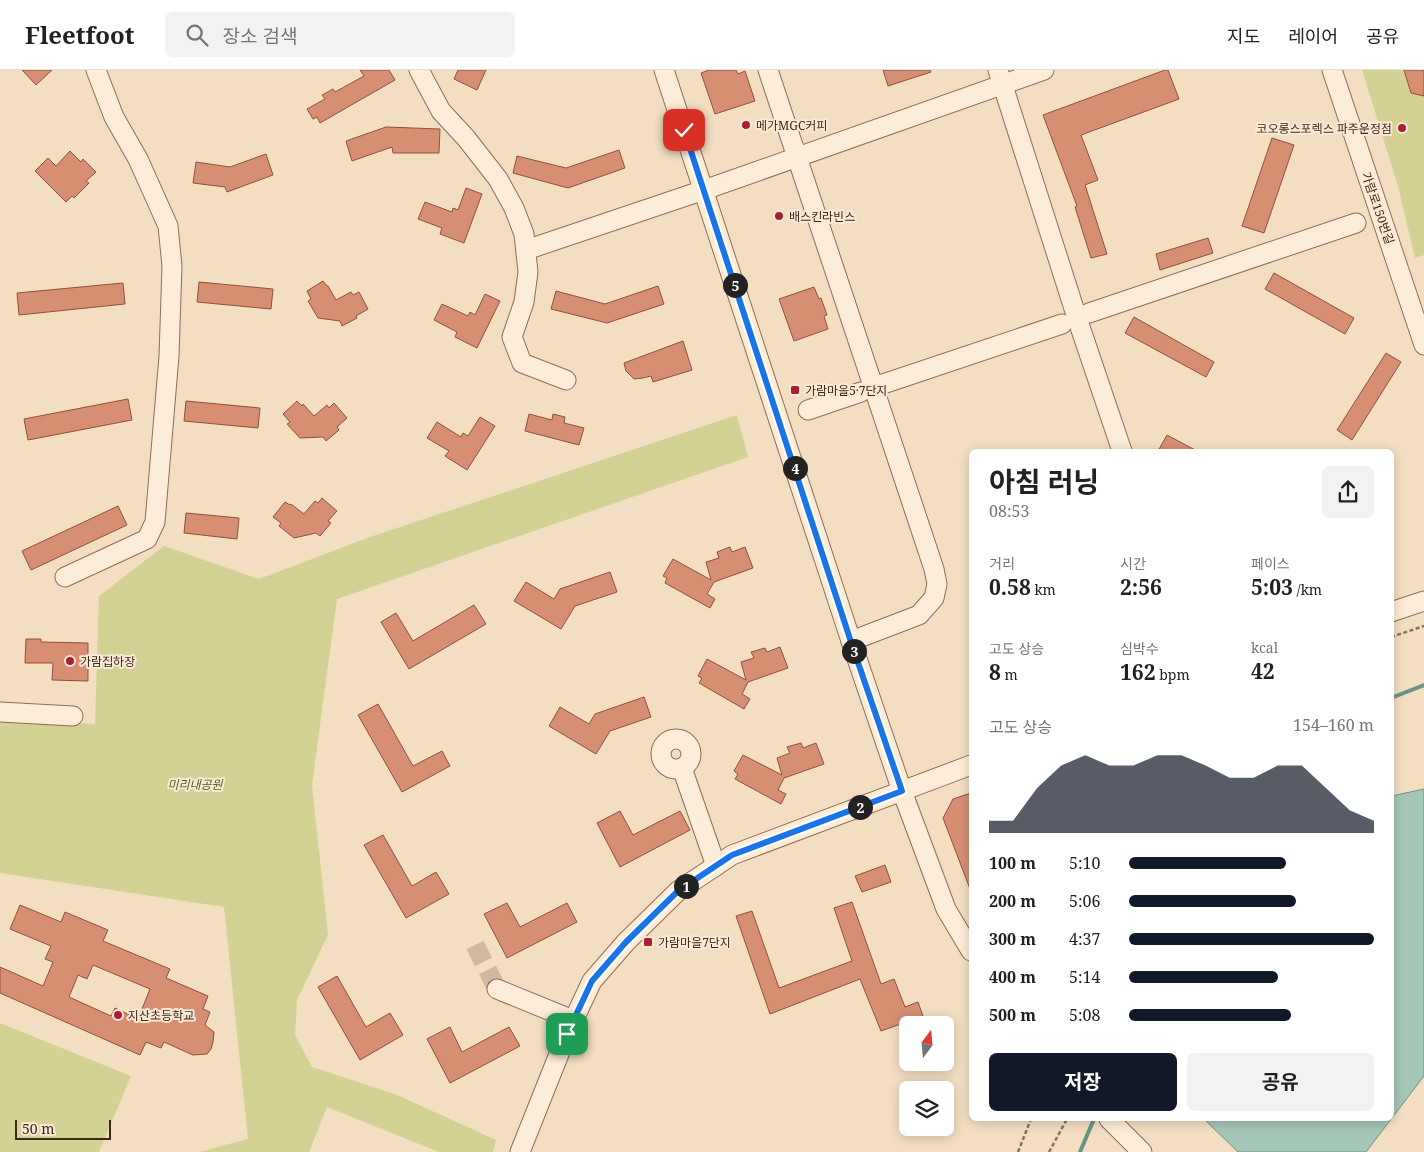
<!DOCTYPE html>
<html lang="ko">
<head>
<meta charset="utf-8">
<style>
	body { margin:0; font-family:"Noto Serif","Noto Sans KR",serif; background:#f2f2f2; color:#202124; height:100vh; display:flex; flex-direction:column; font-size:19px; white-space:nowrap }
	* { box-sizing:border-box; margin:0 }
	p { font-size:16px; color:#757577 }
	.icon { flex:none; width:28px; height:28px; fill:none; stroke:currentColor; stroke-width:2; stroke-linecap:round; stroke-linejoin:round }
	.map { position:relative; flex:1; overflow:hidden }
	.sheet { position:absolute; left:969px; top:379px; width:425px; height:672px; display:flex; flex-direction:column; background:#fff; border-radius:8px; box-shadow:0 2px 12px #0003 }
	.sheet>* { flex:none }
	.needle { width:32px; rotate:16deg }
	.tools { position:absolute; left:899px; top:946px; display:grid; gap:10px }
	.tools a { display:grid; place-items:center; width:55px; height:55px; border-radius:8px; background:#fff; box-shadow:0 2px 12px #0003; font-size:25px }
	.scale { position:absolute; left:15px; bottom:12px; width:96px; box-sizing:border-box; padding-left:5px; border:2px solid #3e281c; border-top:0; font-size:14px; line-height:18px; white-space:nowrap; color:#3e281c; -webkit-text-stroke:4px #fae9d3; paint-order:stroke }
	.pin { position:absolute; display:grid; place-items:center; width:42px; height:42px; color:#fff; margin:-21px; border-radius:10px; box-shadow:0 2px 8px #0006 }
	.km { position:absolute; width:25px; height:25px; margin:-12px; border-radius:50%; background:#222; color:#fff; font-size:14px; line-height:25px; text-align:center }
	.round { display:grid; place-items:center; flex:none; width:52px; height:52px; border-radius:8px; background:#f2f2f2 }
	.summary { display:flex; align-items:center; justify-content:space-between; height:85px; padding:0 20px }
	h1 { font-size:28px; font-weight:700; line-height:38px }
	.metrics { display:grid; grid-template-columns:repeat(3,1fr); gap:8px; height:85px; padding:5px 20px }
	.metrics div { display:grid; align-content:center }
	.metrics b { font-size:21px; font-weight:700 }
	.metrics small { font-size:14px; font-weight:400 }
	.metrics p { font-size:14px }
	.chart { height:140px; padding:10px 20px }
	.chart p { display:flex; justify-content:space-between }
	.chart svg { width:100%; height:90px; margin-top:5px; fill:#111827; opacity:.7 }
	.action { display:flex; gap:10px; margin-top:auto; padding:10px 20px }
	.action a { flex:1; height:58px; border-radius:8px; background:#111827; color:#fff; font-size:20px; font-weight:700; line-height:58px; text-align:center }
	.action a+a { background:#f2f2f2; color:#202124 }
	ul { padding:0 20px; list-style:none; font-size:16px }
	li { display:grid; grid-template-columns:80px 60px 1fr; align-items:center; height:38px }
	li i { height:12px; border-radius:6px; background:#111827 }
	header { display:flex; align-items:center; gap:30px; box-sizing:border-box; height:70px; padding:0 25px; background:#fff; border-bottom:1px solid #e0e0e0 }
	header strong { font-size:24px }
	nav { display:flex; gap:28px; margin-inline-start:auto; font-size:18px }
	.search { width:350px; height:45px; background:#f2f2f2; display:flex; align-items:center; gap:12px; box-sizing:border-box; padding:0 18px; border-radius:8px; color:#757577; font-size:19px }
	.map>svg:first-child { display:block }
	.green { fill:#d3d294 }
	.water { fill:#a5c6b7; stroke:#6a9585 }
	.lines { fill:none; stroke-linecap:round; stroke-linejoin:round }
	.stream { stroke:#6a9585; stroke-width:4 }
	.building { fill:#d68f73; stroke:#925039; fill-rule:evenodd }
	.minor-tunnel { stroke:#cfbaa1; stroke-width:19; stroke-dasharray:19 9; stroke-linecap:butt }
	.minor-casing { stroke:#906d56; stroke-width:21 }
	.path { stroke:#906d56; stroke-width:2.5; stroke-dasharray:4 2.5; stroke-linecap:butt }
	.minor { stroke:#fdecd7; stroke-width:19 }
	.route-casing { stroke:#fff; stroke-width:10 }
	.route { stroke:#1a73e8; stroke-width:6 }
	.poi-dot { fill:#a71f32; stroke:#fae9d3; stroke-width:2 }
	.labels { text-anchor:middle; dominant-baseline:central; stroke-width:4; stroke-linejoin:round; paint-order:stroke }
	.poi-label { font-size:12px; fill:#3e281c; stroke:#fae9d3; text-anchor:start }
	.street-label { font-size:12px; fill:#3e281c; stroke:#fae9d3 }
	.park-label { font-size:12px; font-style:italic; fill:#565d20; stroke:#fae9d3 }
</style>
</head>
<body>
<header>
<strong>Fleetfoot</strong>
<div class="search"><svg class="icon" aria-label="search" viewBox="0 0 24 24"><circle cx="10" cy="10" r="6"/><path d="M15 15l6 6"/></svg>장소 검색</div>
<nav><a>지도</a><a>레이어</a><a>공유</a></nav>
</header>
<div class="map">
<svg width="1424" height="1082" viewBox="0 0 1424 1082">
	<rect width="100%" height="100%" fill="#f3dec2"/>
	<g class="green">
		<polygon points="1362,0 1424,0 1424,185 1415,188 1398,116"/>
		<polygon points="737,345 748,387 337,529 312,715 328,865 297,930 295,965 312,997 395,1024 496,1070 493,1082 439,1082 327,1037 309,1082 199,1082 248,1069 224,837 0,803 0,649 95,654 99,526 164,476 259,509 370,467"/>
		<polygon points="0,953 131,1006 99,1082 0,1082"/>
	</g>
	<polygon class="water" points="1424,719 1424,1006 1366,1082 1238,1082 1204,1049 1391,1049 1391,728 1396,725"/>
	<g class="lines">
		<g class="stream">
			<polyline points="1391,628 1424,615"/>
			<polyline points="1080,1082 1094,1049"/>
		</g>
	</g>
	<g class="building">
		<polygon points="22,0 52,0 36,15"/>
		<polygon points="360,0 389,0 395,10 320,53 317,47 313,49 307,39 325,29 322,25 333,19 335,22 364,6"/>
		<polygon points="458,0 486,0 477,20 454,9"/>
		<polygon points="709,0 736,0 738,4 745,1 755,31 715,44 701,3"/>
		<polygon points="883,0 930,0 931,2 888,16"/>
		<polygon points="1165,0 1168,0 1179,29 1081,65 1098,110 1085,115 1107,184 1091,188 1075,137 1077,136 1043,45"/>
		<polygon points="1404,0 1424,0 1424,26 1411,23"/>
		<polygon points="386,57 440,59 439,83 393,83 392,77 352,91 346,71"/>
		<polygon points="1272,68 1294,75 1264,163 1242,156"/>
		<polygon points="619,80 625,98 568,118 513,103 517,86 566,98"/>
		<polygon points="70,81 81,92 83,89 96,102 86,111 89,113 74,128 72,126 66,132 35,101 48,88 56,96"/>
		<polygon points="266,84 273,105 227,122 225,117 193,113 196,92 230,97"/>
		<polygon points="466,118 482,124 464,173 440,164 442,158 418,149 425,132 452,142 453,138 458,140"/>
		<polygon points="1208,168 1213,183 1160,200 1156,184"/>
		<polygon points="1274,203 1354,248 1345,264 1265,219"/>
		<polygon points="323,211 327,216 328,216 336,230 351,222 353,225 359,222 368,239 356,246 357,248 342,256 340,251 318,248 308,231 311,229 307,221"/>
		<polygon points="199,212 273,219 271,239 197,232"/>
		<polygon points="123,213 125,234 19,245 17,223"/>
		<polygon points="658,216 664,234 607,253 551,239 556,221 605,234"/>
		<polygon points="814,217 819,229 821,228 827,245 824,246 828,259 794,271 779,229"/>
		<polygon points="485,224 500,231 477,278 455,267 457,262 434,250 442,234 468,246 470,242 475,245"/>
		<polygon points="1134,247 1214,292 1206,307 1125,263"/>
		<polygon points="683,271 692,300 653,312 651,306 643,308 634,309 626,301 624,293"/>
		<polygon points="1386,283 1401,292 1352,370 1337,360"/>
		<polygon points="128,329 132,350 28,370 24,349"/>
		<polygon points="186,331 260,338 258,358 184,351"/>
		<polygon points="297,331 302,336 303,334 314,346 327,335 329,338 334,333 347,348 337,357 339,360 326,371 323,367 300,368 287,354 290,352 283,344"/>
		<polygon points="529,344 552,350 553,344 565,347 564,353 584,358 579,375 525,361"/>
		<polygon points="480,347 495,356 467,400 445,386 449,381 427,368 437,352 461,367 463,363 468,366"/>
		<polygon points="1167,365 1197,381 1158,381"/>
		<polygon points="322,428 337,441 328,451 331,453 320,466 316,463 294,468 279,456 281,453 273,447 285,432 290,435 291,434 304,444 315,431 318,433"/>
		<polygon points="118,436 127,455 31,500 22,481"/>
		<polygon points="186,443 239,448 237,469 184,463"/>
		<polygon points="730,477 732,482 745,477 753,498 714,512 707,524 715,529 710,538 665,513 667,508 663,506 673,489 711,510 706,492 719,488 717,482"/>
		<polygon points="610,502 617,522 575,536 561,559 514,531 526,512 554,529 560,519"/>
		<polygon points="474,535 486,554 409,599 381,552 396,543 413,571"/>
		<polygon points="26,569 41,569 41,572 88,573 88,611 52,610 53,593 25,593"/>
		<polygon points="780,577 788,598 748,612 742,624 750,629 744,639 699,613 702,608 698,606 707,589 746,610 741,592 754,588 751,582 765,578 767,582"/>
		<polygon points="644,627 651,647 610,661 596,684 549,656 560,637 589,654 595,644"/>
		<polygon points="378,634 413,696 442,681 450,696 402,722 358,645"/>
		<polygon points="801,673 803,678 816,673 824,694 784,708 778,720 786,724 781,734 735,709 738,704 734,701 743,685 782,705 777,688 790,683 787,677"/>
		<polygon points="971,723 971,819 970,819 943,748 953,729"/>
		<polygon points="620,741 633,765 680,741 690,760 620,797 597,753"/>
		<polygon points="383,765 412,816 436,802 449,824 406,848 364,775"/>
		<polygon points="885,795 891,812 862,822 855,806"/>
		<polygon points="852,832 881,914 894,909 905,937 918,932 923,946 881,961 860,909 770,944 736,846 752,841 779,918 852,891 834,838"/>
		<polygon points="507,833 520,857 567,833 577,852 507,888 484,844"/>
		<path d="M 20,835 L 61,852 L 65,842 L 108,860 L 103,871 L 170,899 L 166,908 L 208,926 L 203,939 L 210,942 L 205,955 L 214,962 L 213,972 L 211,979 L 207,984 L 193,985 L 164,972 L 161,978 L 146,972 L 140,985 L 0,923 L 0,897 L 43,916 L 53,892 L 45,889 L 51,876 L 10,859 ZM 93,895 L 150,919 L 138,949 L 115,938 L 111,946 L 69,927 L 78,905 L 87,909 Z"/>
		<polygon points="337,906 366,957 390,943 403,965 360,990 318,917"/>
		<polygon points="450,957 462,982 509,957 520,976 450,1013 427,969"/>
	</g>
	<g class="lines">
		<polyline class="minor-tunnel" points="475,875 497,919"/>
		<defs>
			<g id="minor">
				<polyline points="419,0 441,41 466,68 498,109 514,138 524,164 528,202 524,232 512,267 522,293 566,310"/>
				<polyline points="664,0 851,571 902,721 946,839 971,881"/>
				<polyline points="768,0 934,499 937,514 934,528 919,545 851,571"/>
				<polyline points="998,0 1077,248 1122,381"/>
				<polyline points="1332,0 1424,275"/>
				<polyline points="526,180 704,120 1044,0"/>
				<polyline points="1089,243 1356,153"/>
				<polyline points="880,315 1062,254"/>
				<polyline points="808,340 861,322"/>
				<polyline points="65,507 147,469 155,452 169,286 172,196 168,156 138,89 114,47 96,0"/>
				<polyline points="1391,542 1424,531"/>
				<polyline points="0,642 73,646"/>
				<circle cx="676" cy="684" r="15"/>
				<polyline points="682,698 716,796"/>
				<polyline points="497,919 573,950"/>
				<polyline points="1109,1049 1142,1082"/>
				<polyline points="520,1082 567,964 592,911 626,872 678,821 732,785 971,695"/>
			</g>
		</defs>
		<use href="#minor" class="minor-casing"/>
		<g class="path">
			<polyline points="1391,567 1424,556"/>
			<polyline points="1018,1082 1031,1049"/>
			<polyline points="1049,1082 1067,1049"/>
		</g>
		<use href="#minor" class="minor"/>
	</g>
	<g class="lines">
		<defs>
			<polyline id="route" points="567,964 592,911 626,872 678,821 732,785 902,721 851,572 684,60"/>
		</defs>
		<use href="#route" class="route-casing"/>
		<use href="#route" class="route"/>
	</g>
	<g class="poi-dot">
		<circle cx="746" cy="55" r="5"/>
		<circle cx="1402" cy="58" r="5"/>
		<circle cx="779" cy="146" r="5"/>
		<rect x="790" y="315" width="10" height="10" rx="2.5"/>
		<circle cx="70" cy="591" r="5"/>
		<rect x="643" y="867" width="10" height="10" rx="2.5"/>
		<circle cx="118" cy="945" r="5"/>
	</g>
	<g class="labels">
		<g class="poi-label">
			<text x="756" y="55">메가MGC커피</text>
			<text x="1392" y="58" text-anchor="end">코오롱스포렉스 파주운정점</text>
			<text x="789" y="146">배스킨라빈스</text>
			<text x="805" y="320">가람마을5·7단지</text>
			<text x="80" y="591">가람집하장</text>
			<text x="658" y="872">가람마을7단지</text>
			<text x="128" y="945">지산초등학교</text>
		</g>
		<g class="street-label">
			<text transform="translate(1378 138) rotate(71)">가람로150번길</text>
		</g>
		<g class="park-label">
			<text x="195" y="714">미리내공원</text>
		</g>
	</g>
</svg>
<div class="tools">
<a><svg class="needle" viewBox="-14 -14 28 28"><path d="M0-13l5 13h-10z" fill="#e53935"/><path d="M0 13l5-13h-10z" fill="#757577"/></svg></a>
<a><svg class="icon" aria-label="layers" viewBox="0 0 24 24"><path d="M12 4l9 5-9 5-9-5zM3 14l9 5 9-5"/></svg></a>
</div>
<div class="scale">50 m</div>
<div class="pin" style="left:567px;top:964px;background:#1e9e55"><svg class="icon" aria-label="arrive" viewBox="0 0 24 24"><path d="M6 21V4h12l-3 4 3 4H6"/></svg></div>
<div class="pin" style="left:684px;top:60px;background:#d93025"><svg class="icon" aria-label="check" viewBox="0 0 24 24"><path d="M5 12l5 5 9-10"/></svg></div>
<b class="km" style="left:686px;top:816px">1</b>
<b class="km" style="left:860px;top:737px">2</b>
<b class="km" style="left:854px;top:581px">3</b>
<b class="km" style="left:795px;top:398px">4</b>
<b class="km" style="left:735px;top:215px">5</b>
<section class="sheet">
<div class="summary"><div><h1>아침 러닝</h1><p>08:53</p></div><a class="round"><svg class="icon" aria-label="share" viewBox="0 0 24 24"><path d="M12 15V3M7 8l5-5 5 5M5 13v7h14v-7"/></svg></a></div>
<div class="metrics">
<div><p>거리</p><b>0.58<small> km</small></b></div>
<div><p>시간</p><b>2:56</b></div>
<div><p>페이스</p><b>5:03<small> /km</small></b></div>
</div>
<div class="metrics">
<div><p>고도 상승</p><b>8<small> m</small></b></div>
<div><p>심박수</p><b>162<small> bpm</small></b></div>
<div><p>kcal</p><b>42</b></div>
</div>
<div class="chart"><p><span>고도 상승</span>154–160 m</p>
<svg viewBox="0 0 160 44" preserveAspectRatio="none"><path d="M0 44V38L10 38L20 22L30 11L40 6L50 11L60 11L70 6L80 6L90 11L100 17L110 17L120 11L130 11L140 22L150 33L160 38V44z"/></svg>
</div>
<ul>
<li><b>100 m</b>5:10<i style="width:64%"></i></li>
<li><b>200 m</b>5:06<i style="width:68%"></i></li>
<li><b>300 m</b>4:37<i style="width:100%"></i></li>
<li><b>400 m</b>5:14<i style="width:61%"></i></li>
<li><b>500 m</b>5:08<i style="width:66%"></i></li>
</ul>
<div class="action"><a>저장</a><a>공유</a></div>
</section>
</div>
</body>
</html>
